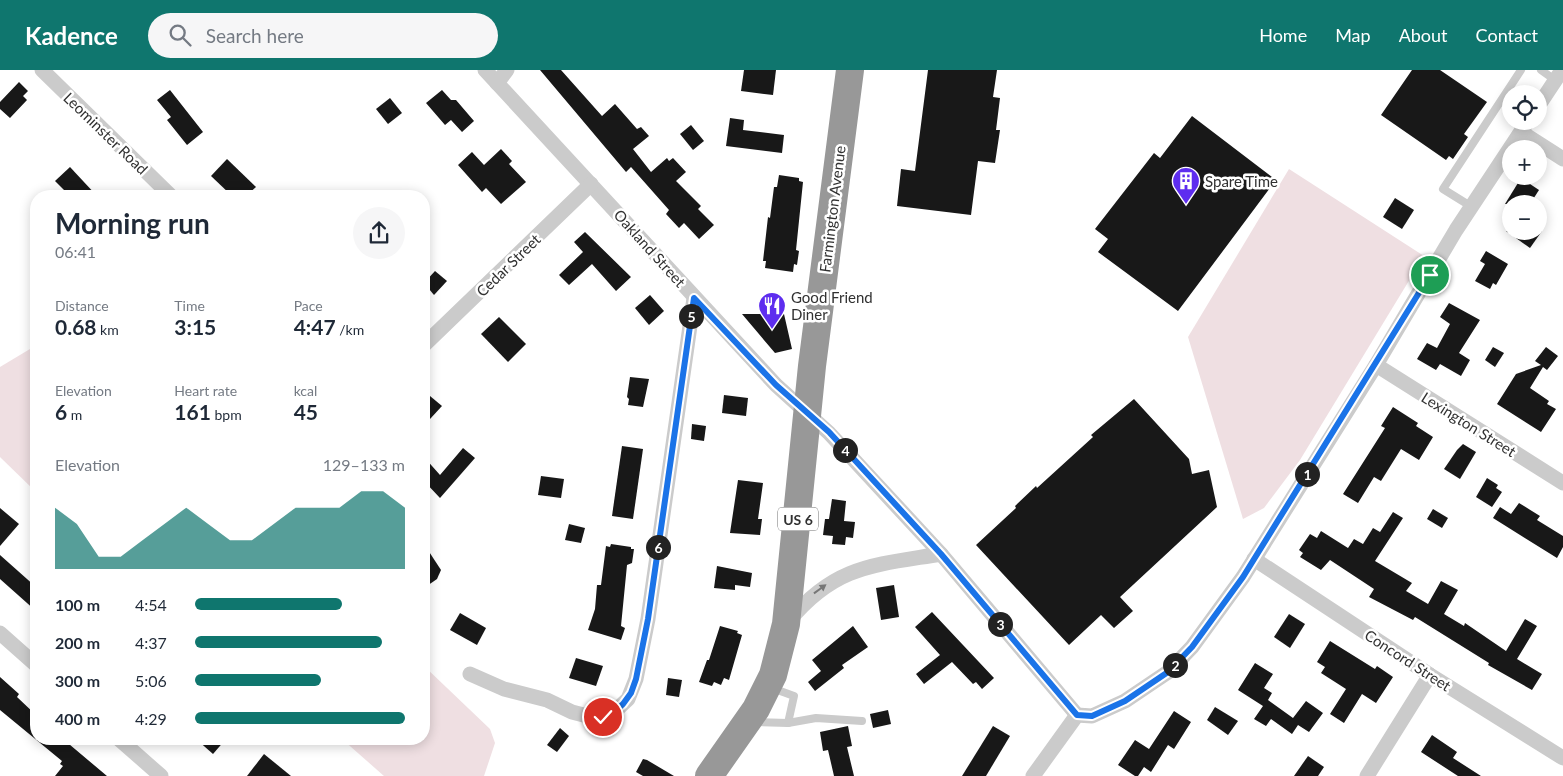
<!DOCTYPE html>
<html lang="en">
<head>
<meta charset="utf-8">
<style>
	body { margin:0; font-family:Lato,sans-serif; background:#f6f6f7; color:#1f2937; height:100vh; display:flex; flex-direction:column; font-size:19px; white-space:nowrap }
	* { box-sizing:border-box; margin:0 }
	p { font-size:16px; color:#747a83 }
	.icon { flex:none; width:28px; height:28px; fill:none; stroke:currentColor; stroke-width:2; stroke-linecap:round; stroke-linejoin:round }
	.map { position:relative; flex:1; overflow:hidden }
	.drawer { position:absolute; left:30px; top:120px; width:400px; height:555px; display:flex; flex-direction:column; background:#fff; border-radius:20px; box-shadow:0 2px 12px #0003 }
	.drawer>* { flex:none }
	.tools { position:absolute; left:1502px; top:15px; display:grid; gap:10px }
	.tools a { display:grid; place-items:center; width:45px; height:45px; border-radius:50%; background:#fff; box-shadow:0 2px 12px #0003; font-size:25px }
	.pin { position:absolute; display:grid; place-items:center; width:42px; height:42px; color:#fff; margin:-21px; border:2px solid #fff; border-radius:50%; box-shadow:0 1px 5px #0007 }
	.km { position:absolute; width:25px; height:25px; margin:-12px; border-radius:50%; background:#222; color:#fff; font-size:14px; line-height:25px; text-align:center }
	.round { display:grid; place-items:center; flex:none; width:52px; height:52px; border-radius:26px; background:#f6f6f7 }
	.head { display:flex; align-items:center; justify-content:space-between; height:85px; padding:0 25px }
	h1 { font-size:28px; font-weight:700; line-height:38px }
	.figures { display:grid; grid-template-columns:repeat(3,1fr); gap:8px; height:85px; padding:5px 25px }
	.figures div { display:grid; align-content:center }
	.figures b { font-size:21px; font-weight:700 }
	.figures small { font-size:14px; font-weight:400 }
	.figures p { font-size:14px }
	.chart { height:140px; padding:10px 25px }
	.chart p { display:flex; justify-content:space-between }
	.chart svg { width:100%; height:90px; margin-top:5px; fill:#0f766e; opacity:.7 }
	ul { padding:0 25px; list-style:none; font-size:16px }
	li { display:grid; grid-template-columns:80px 60px 1fr; align-items:center; height:38px }
	li i { height:12px; border-radius:6px; background:#0f766e }
	header { display:flex; align-items:center; gap:30px; box-sizing:border-box; height:70px; padding:0 25px; background:#0f766e; color:#fff }
	header strong { font-size:24px }
	nav { display:flex; gap:28px; margin-inline-start:auto; font-size:18px }
	.search { width:350px; height:45px; background:#f6f6f7; display:flex; align-items:center; gap:12px; box-sizing:border-box; padding:0 18px; border-radius:28px; color:#747a83; font-size:19px }
	.map>svg:first-child { display:block }
	.green { fill:#efdfe2 }
	.building { fill:#181818 }
	.lines { fill:none; stroke-linecap:round; stroke-linejoin:round }
	.lane { stroke:#cbcbcb; stroke-width:8 }
	.street { stroke:#cbcbcb; stroke-width:15 }
	.highway { stroke:#989898; stroke-width:28 }
	.oneway { fill:#767676 }
	.route-casing { stroke:#fff; stroke-width:10 }
	.route { stroke:#1a73e8; stroke-width:6 }
	.labels { text-anchor:middle; dominant-baseline:central; stroke-width:5; stroke-linejoin:round; paint-order:stroke }
	.shield { fill:#fff; stroke:#6f6f6f; stroke-width:1 }
	.shield-label { font-size:14px; font-weight:bold; fill:#313131 }
	.street-label { font-size:15px; fill:#313131; stroke:#fff }
	.poi-label { font-size:15px; fill:#313131; stroke:#fff; text-anchor:start }
</style>
</head>
<body>
<header>
<strong>Kadence</strong>
<div class="search"><svg class="icon" aria-label="search" viewBox="0 0 24 24"><circle cx="10" cy="10" r="6"/><path d="M15 15l6 6"/></svg>Search here</div>
<nav><a>Home</a><a>Map</a><a>About</a><a>Contact</a></nav>
</header>
<div class="map">
<svg width="1563" height="706" viewBox="0 0 1563 706">
	<rect width="100%" height="100%" fill="#fff"/>
	<g class="green">
		<polygon points="1289,99 1424,186 1300,390 1264,438 1243,449 1188,267"/>
		<polygon points="35,276 36,277 36,422 0,387 0,297"/>
		<polygon points="424,596 490,659 495,673 484,706 384,706 342,669 424,669"/>
	</g>
	<g class="building">
		<polygon points="540,0 561,0 602,46 615,34 637,59 641,57 649,66 633,79 651,102 667,88 669,91 673,88 686,102 676,111 701,136 698,139 714,155 699,169 684,153 679,158 666,144 669,140 631,97 626,102"/>
		<polygon points="744,0 776,0 773,25 741,21"/>
		<polygon points="928,0 997,0 993,27 1000,28 996,60 1000,60 995,93 978,91 971,145 897,136 901,99 915,101"/>
		<polygon points="1412,0 1440,0 1487,32 1464,64 1468,67 1453,89 1449,86 1446,90 1381,45"/>
		<polygon points="19,12 28,21 23,26 27,30 10,48 0,39 0,32"/>
		<polygon points="170,20 203,62 187,75 167,50 171,47 157,30"/>
		<polygon points="442,20 451,30 456,30 474,51 462,62 451,50 445,55 426,33"/>
		<polygon points="390,28 402,43 388,54 376,39"/>
		<polygon points="1192,46 1276,110 1178,241 1098,182 1108,169 1095,159 1154,83 1160,88"/>
		<polygon points="730,48 744,50 743,60 784,65 782,83 726,76"/>
		<polygon points="691,55 704,71 693,80 680,64"/>
		<polygon points="501,79 512,91 509,94 526,112 501,134 486,118 482,122 458,95 472,82 484,95"/>
		<polygon points="227,89 256,117 246,126 232,126 211,106"/>
		<polygon points="70,97 97,126 70,126 55,111"/>
		<polygon points="779,105 799,108 799,111 803,112 796,180 799,181 797,195 794,194 793,202 765,198 766,191 763,191 768,147 770,148 774,117 777,117"/>
		<polygon points="1521,108 1539,120 1530,134 1505,134"/>
		<polygon points="1395,128 1414,140 1402,159 1383,147"/>
		<polygon points="1506,161 1542,161 1530,178"/>
		<polygon points="585,162 631,207 616,221 592,194 569,215 559,205 583,182 574,172"/>
		<polygon points="1486,181 1508,194 1496,215 1493,213 1490,219 1475,211 1485,194 1480,191"/>
		<polygon points="435,201 447,211 434,225 424,213"/>
		<polygon points="650,225 664,241 649,255 635,238"/>
		<polygon points="1449,233 1480,250 1459,283 1470,290 1461,306 1440,294 1436,300 1417,289 1427,273 1437,278 1450,254 1440,247"/>
		<polygon points="742,244 768,244 770,247 784,244 792,279 775,283"/>
		<polygon points="499,247 526,274 508,292 481,264"/>
		<polygon points="1493,277 1504,283 1495,297 1485,290"/>
		<polygon points="1546,277 1558,286 1547,300 1543,297 1530,318 1549,331 1547,334 1556,339 1541,362 1497,334 1516,304 1541,295 1535,291"/>
		<polygon points="630,307 649,309 643,337 628,335 629,329 627,327"/>
		<polygon points="724,325 748,328 746,346 722,343"/>
		<polygon points="430,326 442,336 430,349 424,343 424,333"/>
		<polygon points="1134,329 1189,389 1192,404 1209,400 1217,437 1120,527 1133,541 1114,558 1101,545 1069,575 976,475 1016,438 1015,436 1036,416 1037,418 1093,367 1091,365"/>
		<polygon points="1393,337 1418,353 1416,356 1433,367 1419,390 1401,379 1381,411 1374,407 1358,433 1343,424 1385,358 1381,356"/>
		<polygon points="692,354 706,356 704,371 691,369"/>
		<polygon points="1463,374 1476,382 1460,409 1444,399 1457,380"/>
		<polygon points="622,376 643,379 633,449 612,446"/>
		<polygon points="463,378 475,388 440,428 424,411 424,387 440,405"/>
		<polygon points="541,406 564,409 561,428 538,425"/>
		<polygon points="1487,408 1498,415 1496,418 1502,422 1492,437 1476,427"/>
		<polygon points="738,410 763,413 758,449 762,449 760,465 730,463"/>
		<polygon points="832,429 846,431 844,451 855,452 853,468 846,467 845,475 832,474 833,466 823,465 825,449 829,449"/>
		<polygon points="1519,433 1540,446 1537,450 1563,466 1563,477 1557,488 1493,448 1500,437 1511,444"/>
		<polygon points="0,438 19,454 0,476"/>
		<polygon points="1433,439 1448,448 1442,458 1427,449"/>
		<polygon points="1393,442 1403,448 1375,491 1412,513 1406,521 1428,534 1441,511 1458,520 1444,544 1464,556 1465,553 1506,581 1525,549 1537,556 1517,589 1542,604 1532,620 1488,595 1489,593 1415,547 1413,550 1369,527 1374,519 1330,490 1321,500 1300,487 1303,483 1299,480 1310,464 1317,468 1321,461 1348,478 1354,469 1363,474 1373,458 1380,462"/>
		<polygon points="569,454 585,458 581,473 565,470"/>
		<polygon points="424,474 441,500 437,509 424,518"/>
		<polygon points="611,474 631,477 631,479 634,479 632,493 627,495 621,556 625,558 621,570 588,560 595,539 597,515 601,515 606,476 610,477"/>
		<polygon points="0,485 36,517 36,541 0,509"/>
		<polygon points="717,496 752,503 750,517 735,515 735,520 714,518"/>
		<polygon points="894,515 899,547 881,550 876,518"/>
		<polygon points="932,542 994,608 982,619 976,612 973,614 952,592 924,614 916,604 940,585 915,557"/>
		<polygon points="460,543 486,558 477,575 450,560"/>
		<polygon points="1289,544 1305,554 1290,578 1274,567"/>
		<polygon points="720,556 738,561 737,563 742,565 729,610 724,608 721,615 714,612 712,616 699,612 707,590 709,590"/>
		<polygon points="853,556 868,577 842,595 844,598 815,621 808,612 821,601 812,590"/>
		<polygon points="1330,571 1375,599 1377,596 1393,607 1376,633 1362,624 1344,653 1330,644 1346,619 1321,603 1325,597 1317,592"/>
		<polygon points="576,588 603,596 596,616 569,608"/>
		<polygon points="1255,593 1273,604 1264,618 1272,623 1268,630 1293,648 1306,631 1323,643 1309,662 1298,655 1292,664 1271,649 1266,656 1254,649 1263,636 1238,620"/>
		<polygon points="0,607 19,624 17,627 36,645 36,669 63,669 107,706 55,706 63,696 60,694 62,691 0,640"/>
		<polygon points="668,608 682,610 679,627 666,625"/>
		<polygon points="1215,637 1238,651 1228,665 1207,650"/>
		<polygon points="888,640 891,654 873,658 870,644"/>
		<polygon points="1174,641 1191,652 1174,679 1168,675 1151,702 1144,697 1138,706 1135,706 1118,695 1135,670 1149,679"/>
		<polygon points="848,656 852,676 847,677 854,706 834,706 828,680 823,681 820,662"/>
		<polygon points="993,656 1010,666 986,706 962,706"/>
		<polygon points="560,658 569,666 557,682 547,675"/>
		<polygon points="1432,665 1457,682 1453,688 1481,706 1458,706 1421,682"/>
		<polygon points="196,669 226,669 213,684"/>
		<polygon points="264,684 291,706 247,706"/>
		<polygon points="1308,686 1324,697 1318,706 1294,706"/>
		<polygon points="643,689 647,690 674,706 643,706 636,702"/>
	</g>
	<g class="lines">
		<g class="lane">
			<polyline points="1541,0 1555,10"/>
			<polyline points="1472,137 1443,119 1521,0"/>
			<polyline points="772,618 794,626 788,653"/>
			<polyline points="754,652 788,653 816,648 862,651"/>
		</g>
		<g class="street">
			<polyline points="42,0 171,126"/>
			<polyline points="485,0 776,315 829,363 941,484 1077,645"/>
			<polyline points="497,13 507,0"/>
			<polyline points="1539,35 1562,0"/>
			<polyline points="1521,62 1563,89"/>
			<polyline points="424,275 591,114"/>
			<polyline points="1376,295 1563,413"/>
			<polyline points="1254,489 1430,605 1563,688"/>
			<path d="M 789,551 C 835,495 875,495 941,484"/>
			<polyline points="0,563 36,595"/>
			<polyline points="470,604 504,619 547,630 572,642 595,648 611,645 628,629 636,609 648,549 694,228"/>
			<polyline points="1077,645 1092,646 1125,631 1168,602 1192,577 1243,507 1376,295 1456,160 1528,51"/>
			<polyline points="119,669 161,706"/>
			<polyline points="1033,706 1077,645"/>
			<polyline points="1367,706 1430,605"/>
		</g>
		<polyline class="highway" points="709,706 756,639 773,605 786,554 812,296 850,0"/>
	</g>
	<defs><path id="oneway-solid" d="M-6-.8H1V-3.2L6.5 0L1 3.2V.8H-6Z" transform="scale(1.25)"/></defs>
	<use class="oneway" href="#oneway-solid" transform="translate(820 519) rotate(-36)"/>
	<g class="lines">
		<defs>
			<polyline id="route" points="603,647 611,645 623,634 631,623 636,609 648,549 694,228 776,315 829,362 941,484 1077,645 1092,646 1125,631 1168,602 1192,577 1243,507 1430,205"/>
		</defs>
		<use href="#route" class="route-casing"/>
		<use href="#route" class="route"/>
	</g>
	<defs>
		<symbol id="building-pin" viewBox="-11 -11 22 30"><path d="M0 17L-7.5 6A9.5 9.5 0 1 1 7.5 6Z" fill="#5e2def" stroke="#fff"/><path d="M-4-6H4V6H1V3H-1V6H-4ZM-2.5-4.3h1.7v1.8h-1.7ZM.8-4.3h1.7v1.8H.8ZM-2.5-1h1.7V.8h-1.7ZM.8-1h1.7V.8H.8Z" fill="#fff"/></symbol>
		<symbol id="restaurant-pin" viewBox="-11 -11 22 30"><path d="M0 17L-7.5 6A9.5 9.5 0 1 1 7.5 6Z" fill="#5e2def" stroke="#fff"/><path d="M-5-6h1v4h1v-4h1v4h1v-4h1v5L-1.5 .5V6h-2V.5L-5-1ZM5-6V6H3V1.5H1.5Q1.5-4 5-6Z" fill="#fff"/></symbol>
	</defs>
	<g fill-rule="evenodd">
		<use href="#building-pin" x="1170" y="95" width="32" height="43"/>
		<use href="#restaurant-pin" x="756" y="220" width="32" height="43"/>
	</g>
	<g class="labels">
		<rect class="shield" x="778" y="437.5" width="40" height="23" rx="4"/>
		<g class="shield-label">
			<text x="798" y="449">US 6</text>
		</g>
		<g class="street-label">
			<text transform="translate(106 63) rotate(44)">Leominster Road</text>
			<text transform="translate(832 139) rotate(-83)">Farmington Avenue</text>
			<text transform="translate(650 178) rotate(48)">Oakland Street</text>
			<text transform="translate(508 195) rotate(-44)">Cedar Street</text>
			<text transform="translate(1469 354) rotate(32)">Lexington Street</text>
			<text transform="translate(1408 590) rotate(33)">Concord Street</text>
		</g>
		<g class="poi-label">
			<text x="1205" y="111">Spare Time</text>
			<text x="791" y="227">Good Friend<tspan x="791" dy="17">Diner</tspan></text>
		</g>
	</g>
</svg>
<div class="tools">
<a><svg class="icon" aria-label="locate" viewBox="0 0 24 24"><circle cx="12" cy="12" r="6"/><path d="M12 2v4M12 18v4M2 12h4M18 12h4"/></svg></a>
<a>+</a>
<a>−</a>
</div>
<div class="pin" style="left:1430px;top:205px;background:#1e9e55"><svg class="icon" aria-label="arrive" viewBox="0 0 24 24"><path d="M6 21V4h12l-3 4 3 4H6"/></svg></div>
<div class="pin" style="left:603px;top:647px;background:#d93025"><svg class="icon" aria-label="check" viewBox="0 0 24 24"><path d="M5 12l5 5 9-10"/></svg></div>
<b class="km" style="left:1307px;top:404px">1</b>
<b class="km" style="left:1175px;top:595px">2</b>
<b class="km" style="left:1000px;top:554px">3</b>
<b class="km" style="left:845px;top:380px">4</b>
<b class="km" style="left:691px;top:246px">5</b>
<b class="km" style="left:658px;top:477px">6</b>
<section class="drawer">
<div class="head"><div><h1>Morning run</h1><p>06:41</p></div><a class="round"><svg class="icon" aria-label="share" viewBox="0 0 24 24"><path d="M12 15V3M7 8l5-5 5 5M5 13v7h14v-7"/></svg></a></div>
<div class="figures">
<div><p>Distance</p><b>0.68<small> km</small></b></div>
<div><p>Time</p><b>3:15</b></div>
<div><p>Pace</p><b>4:47<small> /km</small></b></div>
</div>
<div class="figures">
<div><p>Elevation</p><b>6<small> m</small></b></div>
<div><p>Heart rate</p><b>161<small> bpm</small></b></div>
<div><p>kcal</p><b>45</b></div>
</div>
<div class="chart"><p><span>Elevation</span>129–133 m</p>
<svg viewBox="0 0 160 44" preserveAspectRatio="none"><path d="M0 44V14L10 22L20 38L30 38L40 30L50 22L60 14L70 22L80 30L90 30L100 22L110 14L120 14L130 14L140 6L150 6L160 14V44z"/></svg>
</div>
<ul>
<li><b>100 m</b>4:54<i style="width:70%"></i></li>
<li><b>200 m</b>4:37<i style="width:89%"></i></li>
<li><b>300 m</b>5:06<i style="width:60%"></i></li>
<li><b>400 m</b>4:29<i style="width:100%"></i></li>
</ul>
</section>
</div>
</body>
</html>
